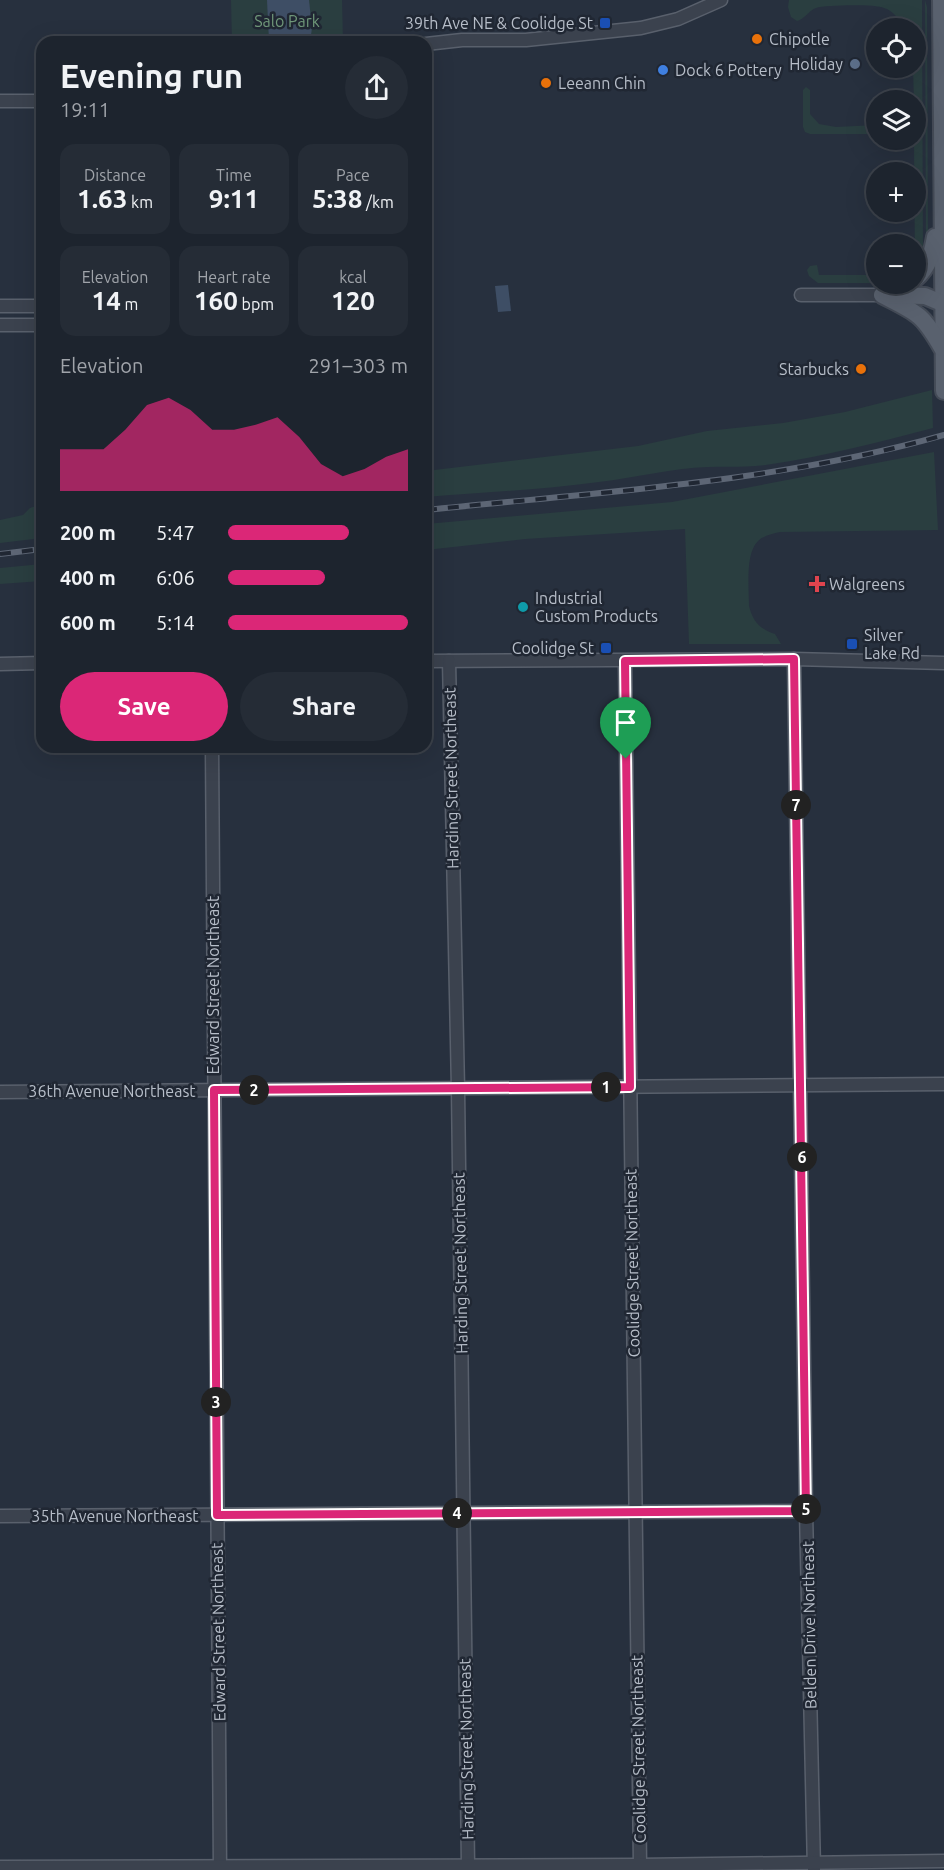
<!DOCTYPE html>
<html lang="en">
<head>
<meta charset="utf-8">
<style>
	body { margin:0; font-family:Ubuntu,sans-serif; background:#252c36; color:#f1f3f6; height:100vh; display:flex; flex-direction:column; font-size:22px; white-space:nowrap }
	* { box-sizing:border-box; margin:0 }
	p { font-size:20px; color:#a0a4aa }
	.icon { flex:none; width:33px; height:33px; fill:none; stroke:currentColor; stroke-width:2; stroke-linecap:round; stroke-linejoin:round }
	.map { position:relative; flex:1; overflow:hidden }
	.details { position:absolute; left:36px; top:36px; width:396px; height:717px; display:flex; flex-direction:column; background:#1d242e; border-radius:18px; box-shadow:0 6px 24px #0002,0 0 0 2px #3b414a }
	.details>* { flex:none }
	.controls { position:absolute; left:866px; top:18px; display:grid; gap:12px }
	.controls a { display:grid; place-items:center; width:60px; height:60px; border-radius:50%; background:#1d242e; box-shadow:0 6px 24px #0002,0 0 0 2px #3b414a; font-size:30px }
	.pin { position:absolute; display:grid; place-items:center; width:51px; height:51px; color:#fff; margin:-62px -26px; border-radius:50% 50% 50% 0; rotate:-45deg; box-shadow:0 0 6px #0007 }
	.pin .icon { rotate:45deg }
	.km { position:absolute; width:30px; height:30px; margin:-15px; border-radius:50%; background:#222; color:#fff; font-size:16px; line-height:30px; text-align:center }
	.round { display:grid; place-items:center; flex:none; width:63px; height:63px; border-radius:32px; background:#252c36 }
	.head { display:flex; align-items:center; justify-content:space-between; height:102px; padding:0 24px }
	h1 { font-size:33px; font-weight:700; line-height:45px }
	.metrics { display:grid; grid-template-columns:repeat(3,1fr); gap:9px; height:102px; padding:6px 24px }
	.metrics div { display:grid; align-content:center; border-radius:15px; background:#252c36; text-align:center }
	.metrics b { font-size:26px; font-weight:700 }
	.metrics small { font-size:16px; font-weight:400 }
	.metrics p { font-size:16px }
	.chart { height:168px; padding:12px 24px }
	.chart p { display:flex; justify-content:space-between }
	.chart svg { width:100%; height:108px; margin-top:6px; fill:#db2777; opacity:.7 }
	.action { display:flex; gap:12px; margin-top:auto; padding:12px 24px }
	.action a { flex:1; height:69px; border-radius:36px; background:#db2777; color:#fff; font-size:24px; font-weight:700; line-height:69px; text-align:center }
	.action a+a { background:#252c36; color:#f1f3f6 }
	ul { padding:0 24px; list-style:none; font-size:20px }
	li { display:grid; grid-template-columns:96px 72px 1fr; align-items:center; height:45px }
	li i { height:15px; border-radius:8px; background:#db2777 }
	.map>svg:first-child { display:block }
	.green { fill:#2a3e40 }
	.water { fill:#3e4e65 }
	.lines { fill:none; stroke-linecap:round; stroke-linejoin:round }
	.minor-casing { stroke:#59606c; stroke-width:15 }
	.major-casing { stroke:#444b57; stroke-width:20 }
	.minor { stroke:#3b424e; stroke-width:12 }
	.major { stroke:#59616e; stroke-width:16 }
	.rail-casing { stroke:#5d6675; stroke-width:6 }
	.rail { stroke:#202733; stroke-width:4; stroke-dasharray:11; stroke-linecap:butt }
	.route-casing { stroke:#fff; stroke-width:12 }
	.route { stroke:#db2777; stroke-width:8 }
	.transit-dot { fill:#1a4fb4; stroke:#202733; stroke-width:2 }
	.food-dot { fill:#e8710a; stroke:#202733; stroke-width:2 }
	.service-dot { fill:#5c6f8a; stroke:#202733; stroke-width:2 }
	.shop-dot { fill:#3f7fe0; stroke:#202733; stroke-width:2 }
	.health-dot { fill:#e0444e; stroke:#202733; stroke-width:2 }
	.culture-dot { fill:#0f9aa8; stroke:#202733; stroke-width:2 }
	.labels { text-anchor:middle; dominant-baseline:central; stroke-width:5; stroke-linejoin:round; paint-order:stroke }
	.park-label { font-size:16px; fill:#70987a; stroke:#202733 }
	.poi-label { font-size:16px; fill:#b7bec9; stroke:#202733; text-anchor:start }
	.street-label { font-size:16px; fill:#b7bec9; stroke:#202733 }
</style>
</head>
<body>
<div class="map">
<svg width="944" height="1870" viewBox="0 0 944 1870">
	<rect width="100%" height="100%" fill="#27303e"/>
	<g class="green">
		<polygon points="231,0 342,0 343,42 232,42"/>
		<path d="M 789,0 L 922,0 L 923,252 L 923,257 L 919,258 L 915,265 L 914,146 L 902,145 L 897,140 L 915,140 L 913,68 L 915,68 L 915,28 L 902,28 C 899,19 894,11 884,8 C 875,4 826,5 816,8 C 808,11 805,19 797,21 L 791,17 L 788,7 Z"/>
		<polygon points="925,0 927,7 928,247 926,255"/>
		<polygon points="806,87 810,90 810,114 819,124 836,127 876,125 876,134 810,134 805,132 803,127 803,90"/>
		<polygon points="817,265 819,275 868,275 868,278 876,278 876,283 818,283 809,276 807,270 810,266"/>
		<path d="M 932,390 L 933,428 C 879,442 826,456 772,464 C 750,468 729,466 708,467 C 671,468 635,478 599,482 C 541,490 484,492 426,497 L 426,471 L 638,446 L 707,431 L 783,423 L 845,412 Z"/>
		<path d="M 934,452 L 938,530 L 780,532 C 773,534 764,535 758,541 C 745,553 749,589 749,606 C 753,622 760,629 775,634 L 781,644 L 689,644 L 685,529 L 525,539 L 426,550 L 426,524 L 672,502 Z"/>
		<polygon points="42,504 42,538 0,543 0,520 23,515 30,508"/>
		<polygon points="42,564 42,581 0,584 0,568"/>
	</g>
	<g class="water">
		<polygon points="267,0 309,0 312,28 310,42 269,41"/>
		<polygon points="508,285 511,311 498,312 495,286"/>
	</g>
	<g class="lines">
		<defs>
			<g id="minor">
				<polyline points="426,44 462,40 526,40 641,28 678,19 721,0"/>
				<polyline points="0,101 42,101"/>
				<polyline points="801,295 882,295"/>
				<polyline points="0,306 42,306"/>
				<polyline points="0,325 42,325"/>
				<polyline points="794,659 806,1511 814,1870"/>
				<polyline points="426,661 794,659 944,663"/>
				<polyline points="449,661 458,1089 468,1866"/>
				<polyline points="625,661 640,1865"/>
				<polyline points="0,664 42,663"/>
				<polyline points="212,747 220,1870"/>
				<polyline points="0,1092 944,1084"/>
				<polyline points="0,1516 806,1511"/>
				<polyline points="0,1867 640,1865 944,1861"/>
			</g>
			<g id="major">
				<polyline points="941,0 944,391"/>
				<path d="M 915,279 C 929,267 932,254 935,237"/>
				<path d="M 882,295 C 917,313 922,313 942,348"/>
				<polyline points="887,295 925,296 944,304"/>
			</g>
		</defs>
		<use href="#minor" class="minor-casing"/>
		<use href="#major" class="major-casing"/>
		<use href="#minor" class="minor"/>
		<use href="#major" class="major"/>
		<defs>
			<g id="rail">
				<path d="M 426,510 C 599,492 776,483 944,435"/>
				<polyline points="0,554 42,549"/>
			</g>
		</defs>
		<use href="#rail" class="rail-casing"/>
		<use href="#rail" class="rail"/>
	</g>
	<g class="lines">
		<defs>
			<polygon id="route" points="794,659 806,1511 217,1515 214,1090 630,1087 625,661"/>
		</defs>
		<use href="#route" class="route-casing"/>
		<use href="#route" class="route"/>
	</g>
	<g class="transit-dot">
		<rect x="599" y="17" width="12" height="12" rx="3"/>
		<rect x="846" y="638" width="12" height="12" rx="3"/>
		<rect x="600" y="642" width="12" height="12" rx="3"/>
	</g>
	<g class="food-dot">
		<circle cx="757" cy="39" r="6"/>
		<circle cx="546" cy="83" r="6"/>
		<circle cx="861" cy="369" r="6"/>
	</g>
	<circle class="service-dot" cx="855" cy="64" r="6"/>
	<circle class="shop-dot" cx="663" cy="70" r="6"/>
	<path class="health-dot" d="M814 575h6v6h6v6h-6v6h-6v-6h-6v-6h6z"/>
	<circle class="culture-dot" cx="523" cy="607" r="6"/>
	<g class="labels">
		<g class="park-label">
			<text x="287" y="21">Salo Park</text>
		</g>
		<g class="poi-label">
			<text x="593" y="23" text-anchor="end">39th Ave NE &amp; Coolidge St</text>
			<text x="769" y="39">Chipotle</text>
			<text x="843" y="64" text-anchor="end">Holiday</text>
			<text x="675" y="70">Dock 6 Pottery</text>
			<text x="558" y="83">Leeann Chin</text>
			<text x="849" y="369" text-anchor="end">Starbucks</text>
			<text x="829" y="584">Walgreens</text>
			<text x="535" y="598">Industrial<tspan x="535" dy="18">Custom Products</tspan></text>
			<text x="864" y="635">Silver<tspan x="864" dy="18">Lake Rd</tspan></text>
			<text x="594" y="648" text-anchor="end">Coolidge St</text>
		</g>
		<g class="street-label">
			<text transform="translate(451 778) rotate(-91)">Harding Street Northeast</text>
			<text transform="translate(213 985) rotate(-90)">Edward Street Northeast</text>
			<text x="112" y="1091">36th Avenue Northeast</text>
			<text transform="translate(460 1263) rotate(-91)">Harding Street Northeast</text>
			<text transform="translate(632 1263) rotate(-91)">Coolidge Street Northeast</text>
			<text x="115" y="1516">35th Avenue Northeast</text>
			<text transform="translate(809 1625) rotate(-91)">Belden Drive Northeast</text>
			<text transform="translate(218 1632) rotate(-91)">Edward Street Northeast</text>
			<text transform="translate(466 1749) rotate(-91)">Harding Street Northeast</text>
			<text transform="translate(638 1749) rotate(-91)">Coolidge Street Northeast</text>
		</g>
	</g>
</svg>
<div class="controls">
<a><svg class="icon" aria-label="locate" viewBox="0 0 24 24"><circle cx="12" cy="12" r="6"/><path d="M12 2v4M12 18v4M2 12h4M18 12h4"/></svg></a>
<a><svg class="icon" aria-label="layers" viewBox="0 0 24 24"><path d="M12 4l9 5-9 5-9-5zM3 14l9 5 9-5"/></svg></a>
<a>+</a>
<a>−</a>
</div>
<div class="pin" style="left:626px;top:759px;background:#1e9e55"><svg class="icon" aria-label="arrive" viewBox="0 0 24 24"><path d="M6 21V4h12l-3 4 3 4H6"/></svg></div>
<b class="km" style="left:606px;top:1087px">1</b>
<b class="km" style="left:254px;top:1090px">2</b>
<b class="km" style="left:216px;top:1402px">3</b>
<b class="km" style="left:457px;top:1513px">4</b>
<b class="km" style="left:806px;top:1509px">5</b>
<b class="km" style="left:802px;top:1157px">6</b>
<b class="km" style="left:796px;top:805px">7</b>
<section class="details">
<div class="head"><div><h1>Evening run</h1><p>19:11</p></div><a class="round"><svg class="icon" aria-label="share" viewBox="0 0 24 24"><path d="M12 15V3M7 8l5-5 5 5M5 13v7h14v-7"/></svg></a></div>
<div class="metrics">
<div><p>Distance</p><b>1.63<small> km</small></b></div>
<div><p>Time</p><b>9:11</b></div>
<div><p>Pace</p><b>5:38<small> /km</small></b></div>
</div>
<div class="metrics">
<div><p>Elevation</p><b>14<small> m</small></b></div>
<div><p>Heart rate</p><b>160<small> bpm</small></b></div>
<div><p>kcal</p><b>120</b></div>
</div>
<div class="chart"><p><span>Elevation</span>291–303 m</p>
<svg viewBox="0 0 160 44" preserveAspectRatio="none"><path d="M0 44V27L10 27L20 27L30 19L40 9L50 6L60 11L70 19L80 19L90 17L100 14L110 22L120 33L130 38L140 35L150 30L160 27V44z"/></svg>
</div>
<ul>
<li><b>200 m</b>5:47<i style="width:67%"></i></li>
<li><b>400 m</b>6:06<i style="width:54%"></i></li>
<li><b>600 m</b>5:14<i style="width:100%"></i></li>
</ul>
<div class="action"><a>Save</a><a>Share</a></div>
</section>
</div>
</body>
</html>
